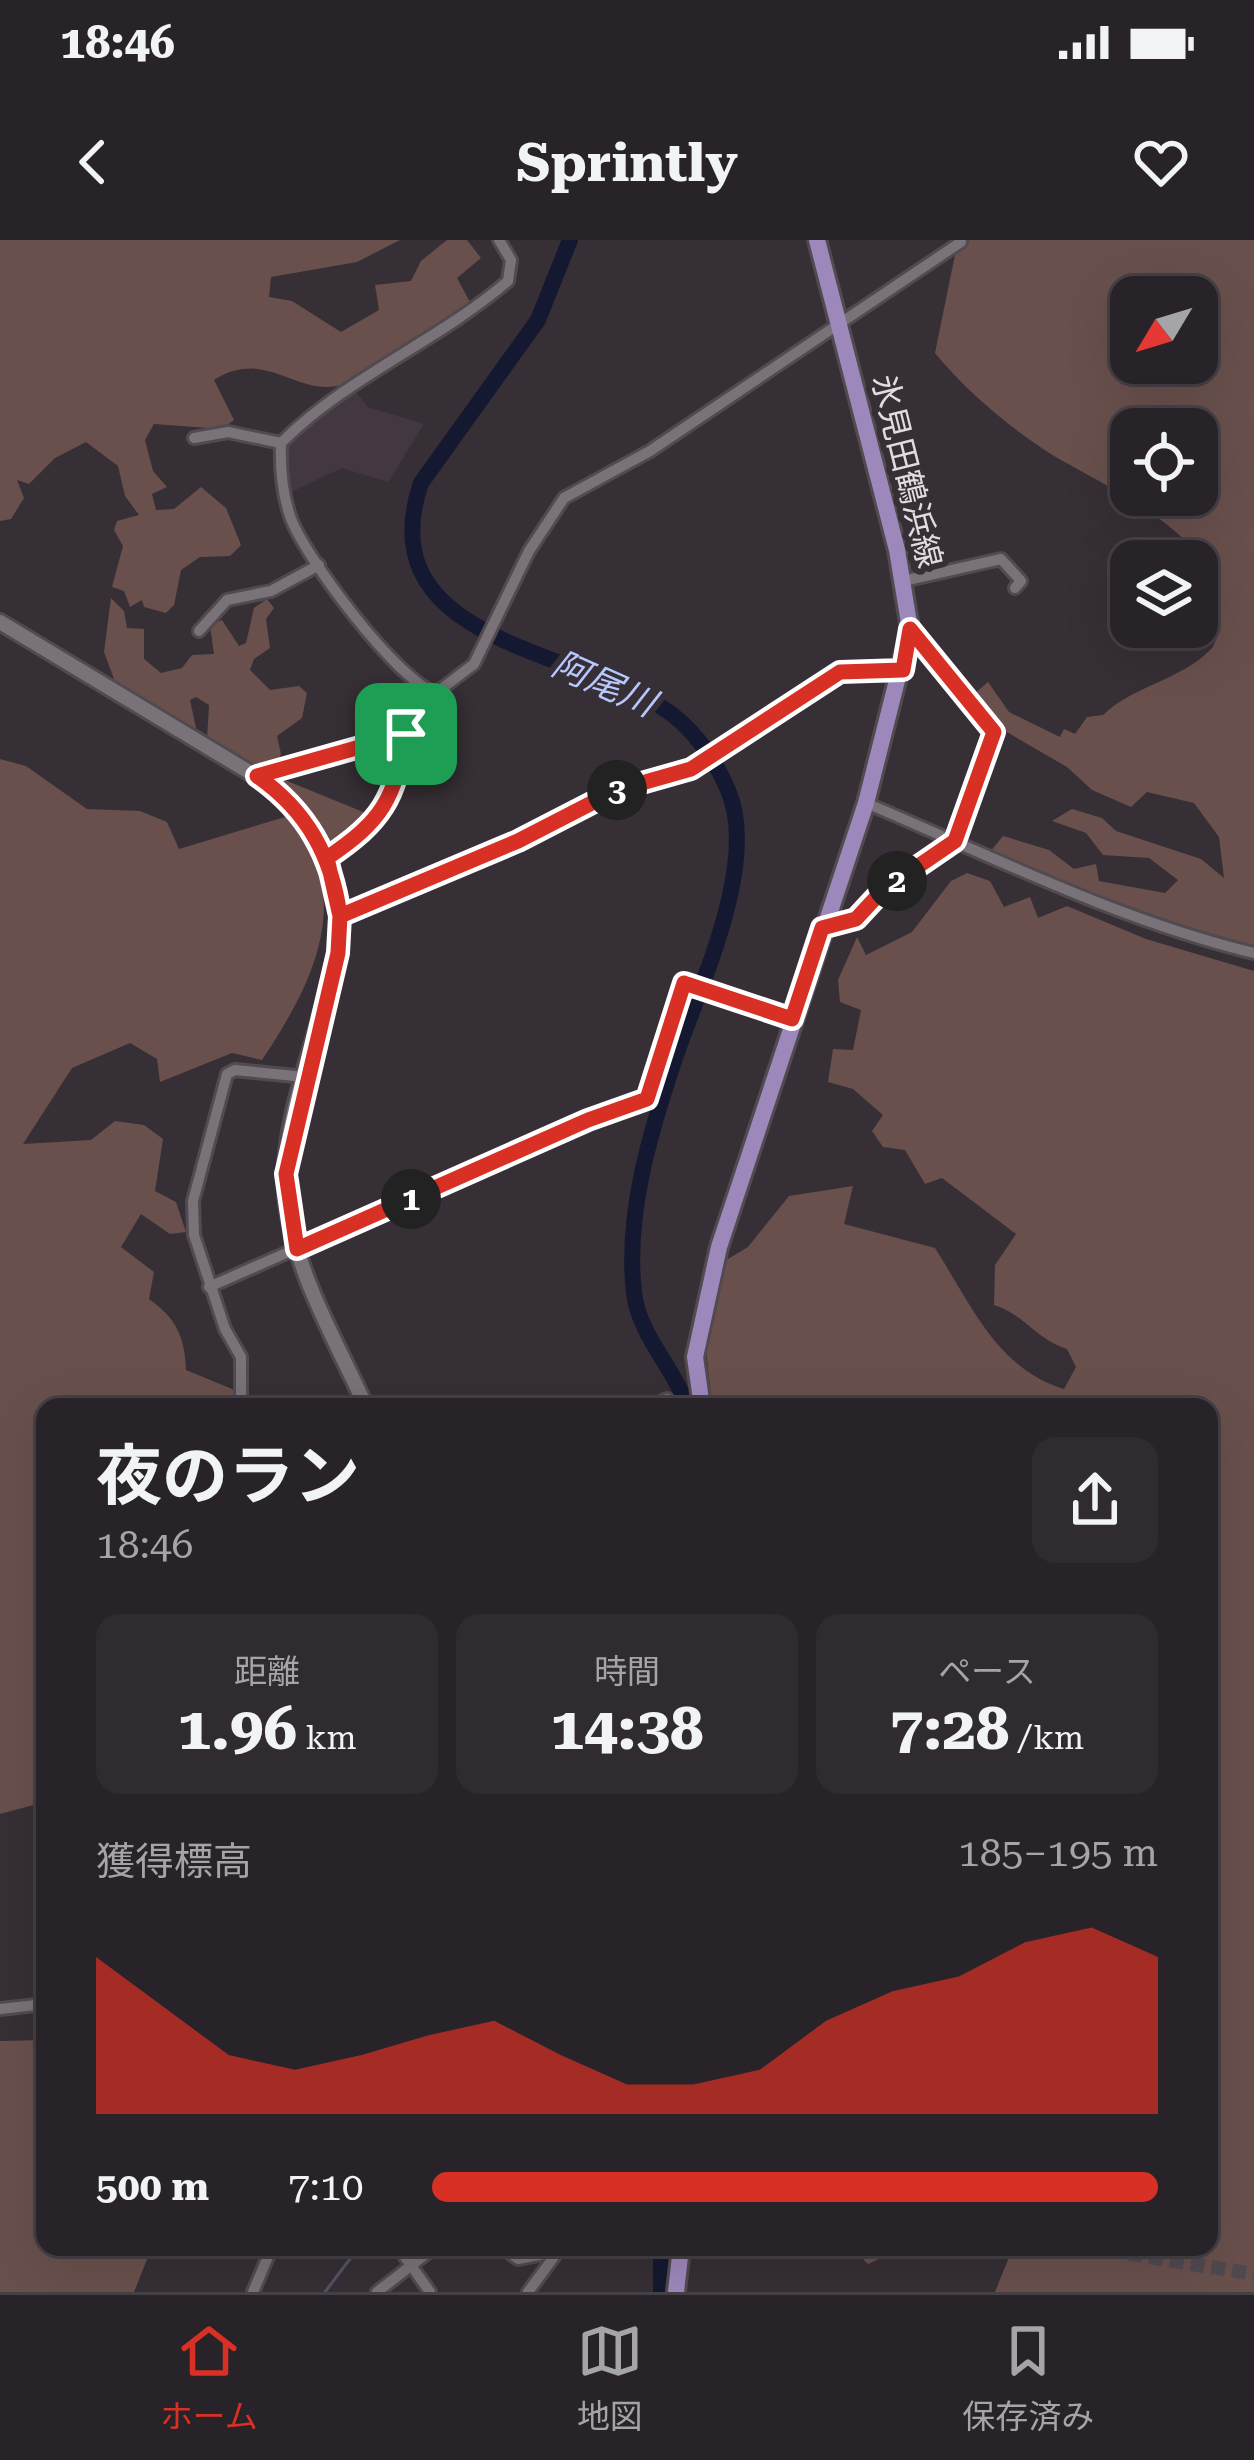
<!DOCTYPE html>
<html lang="ja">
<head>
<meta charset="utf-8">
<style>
	body { margin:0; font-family:"Roboto Serif","Noto Sans JP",serif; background:#302b30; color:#f1f3f6; height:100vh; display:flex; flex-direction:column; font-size:45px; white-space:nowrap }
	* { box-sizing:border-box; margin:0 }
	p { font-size:39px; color:#a5a4a8 }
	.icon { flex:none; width:66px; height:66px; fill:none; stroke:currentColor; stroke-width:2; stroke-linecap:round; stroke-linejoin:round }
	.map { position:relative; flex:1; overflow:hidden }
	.side { position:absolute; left:36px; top:1158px; width:1182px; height:858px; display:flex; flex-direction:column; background:#282328; border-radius:24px; box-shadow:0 12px 48px #0002,0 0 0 3px #444045 }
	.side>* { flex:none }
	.needle { width:78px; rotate:232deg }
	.controls { position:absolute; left:1110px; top:36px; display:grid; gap:24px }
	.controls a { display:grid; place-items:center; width:108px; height:108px; border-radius:24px; background:#282328; box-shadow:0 12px 48px #0002,0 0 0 3px #444045; font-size:60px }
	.pin { position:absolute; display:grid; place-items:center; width:102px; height:102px; color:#fff; margin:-51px; border-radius:24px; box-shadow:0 6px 18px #0006 }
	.km { position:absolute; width:60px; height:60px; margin:-30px; border-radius:50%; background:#222; color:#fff; font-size:33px; line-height:60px; text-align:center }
	.round { display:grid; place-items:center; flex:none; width:126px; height:126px; border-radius:24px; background:#302b30 }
	.summary { display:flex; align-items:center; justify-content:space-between; height:204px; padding:0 60px }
	h1 { font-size:66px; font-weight:700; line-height:90px }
	.stats { display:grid; grid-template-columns:repeat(3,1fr); gap:18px; height:204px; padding:12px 60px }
	.stats div { display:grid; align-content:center; border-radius:24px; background:#302b30; text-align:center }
	.stats b { font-size:60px; font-weight:700 }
	.stats small { font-size:33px; font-weight:400 }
	.stats p { font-size:33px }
	.chart { height:336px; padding:24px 60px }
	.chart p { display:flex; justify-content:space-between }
	.chart svg { width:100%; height:216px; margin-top:12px; fill:#d93025; opacity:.7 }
	ul { padding:0 60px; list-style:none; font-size:39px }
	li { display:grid; grid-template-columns:192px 144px 1fr; align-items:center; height:90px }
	li i { height:30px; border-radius:15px; background:#d93025 }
	.status { display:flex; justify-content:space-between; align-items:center; height:84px; padding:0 60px; background:#282328; direction:ltr }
	.status svg { height:33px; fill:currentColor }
	header { display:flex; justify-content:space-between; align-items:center; height:156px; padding:0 60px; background:#282328; font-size:54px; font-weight:700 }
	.tabs { display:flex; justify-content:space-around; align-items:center; height:168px; border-top:3px solid #444045; background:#282328; font-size:33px; color:#a5a4a8 }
	.tabs a { display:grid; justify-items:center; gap:6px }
	.tabs .current { color:#d93025 }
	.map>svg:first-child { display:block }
	.built { fill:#433842 }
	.green { fill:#69504d; fill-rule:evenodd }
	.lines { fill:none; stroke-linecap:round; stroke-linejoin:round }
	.stream { stroke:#525466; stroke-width:3 }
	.river { stroke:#141931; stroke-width:16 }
	.tertiary-tunnel { stroke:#50494f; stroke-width:14; stroke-dasharray:14 7; stroke-linecap:butt }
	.minor-casing { stroke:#514b50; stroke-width:16 }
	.tertiary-casing { stroke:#514b50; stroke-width:20 }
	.primary-casing { stroke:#514b50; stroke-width:22 }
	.minor { stroke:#7a7279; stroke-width:10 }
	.tertiary { stroke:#7a7279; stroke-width:14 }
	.primary { stroke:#9d88bc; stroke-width:16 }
	.route-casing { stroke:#fff; stroke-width:24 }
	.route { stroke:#d93025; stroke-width:15 }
	.labels { text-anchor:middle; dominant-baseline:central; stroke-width:12; stroke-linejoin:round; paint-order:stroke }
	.street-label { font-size:33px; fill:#e1dce0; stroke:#362f35 }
	.water-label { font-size:36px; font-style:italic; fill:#b7c7fd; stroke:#362f35 }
</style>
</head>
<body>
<div class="status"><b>18:46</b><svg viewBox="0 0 49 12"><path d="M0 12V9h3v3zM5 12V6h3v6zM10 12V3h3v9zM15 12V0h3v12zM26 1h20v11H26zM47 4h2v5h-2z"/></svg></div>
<header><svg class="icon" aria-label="back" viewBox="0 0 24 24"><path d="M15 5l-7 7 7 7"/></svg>Sprintly<svg class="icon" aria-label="heart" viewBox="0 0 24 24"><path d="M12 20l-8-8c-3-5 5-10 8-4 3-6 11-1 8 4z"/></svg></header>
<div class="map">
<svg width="1254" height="2052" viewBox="0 0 1254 2052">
	<rect width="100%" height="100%" fill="#362f35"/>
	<polygon class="built" points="355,151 368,167 424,184 388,242 342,228 289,253 283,226 289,201 316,174"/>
	<g class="green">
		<path d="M 0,0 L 400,0 L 357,22 L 271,37 L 269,57 L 292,61 L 341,92 L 379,70 L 375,45 L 411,41 L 421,21 L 447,0 L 467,0 L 481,18 L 457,38 L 470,62 L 463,73 L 341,145 C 296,157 266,107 214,140 L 234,180 L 222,189 L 154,184 L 145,200 L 153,231 L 167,247 L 152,254 L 156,270 L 174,269 L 201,247 L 226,268 L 241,305 L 230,316 L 200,317 L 181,330 L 174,365 L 166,373 L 144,367 L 142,360 L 130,367 L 124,351 L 112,347 L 123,306 L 114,290 L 117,281 L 139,275 L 125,256 L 118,226 L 86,202 L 55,218 L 29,244 L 17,240 L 24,258 L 11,279 L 0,281 Z"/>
		<path d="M 958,0 L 1254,0 L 1254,709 L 1173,686 L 990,612 L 1003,596 L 1049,610 L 1074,629 L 1096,624 L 1099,641 L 1165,653 L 1178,640 L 1149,618 L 1103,615 L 1086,593 L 1052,581 L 1072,569 L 1102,578 L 1116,591 L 1201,619 L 1224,638 L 1219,597 L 1194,563 L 1147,552 L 1131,567 L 1092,550 L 1067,527 L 998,487 L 974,454 L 988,442 L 1009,472 L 1060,497 L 1064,489 L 1075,494 L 1087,477 L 1103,475 C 1134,445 1183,440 1213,407 C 1254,310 1115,252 1054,216 C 1012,190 966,151 935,113 ZM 1131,57 L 1197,57 L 1197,123 L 1131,123 ZM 1131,189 L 1197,189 L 1197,255 L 1131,255 Z"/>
		<polygon points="111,358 124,371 127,388 144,389 144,419 161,433 182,428 192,415 214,414 210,385 222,380 239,406 246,403 254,368 267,359 274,368 266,379 270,408 254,419 250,430 270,450 299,446 307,453 302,478 277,496 281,514 275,527 261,531 207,500 209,465 196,457 190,460 196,488 191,492 118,450 104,412"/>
		<path d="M 0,519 L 26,526 L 87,569 L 140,571 L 167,582 L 179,609 L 295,574 C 352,662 316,739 262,820 L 232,813 L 160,842 L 157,819 L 130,803 L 72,828 L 23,904 L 91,900 L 115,881 L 144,885 L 163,899 L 155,951 L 176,962 L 186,992 L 170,994 L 141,974 L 121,1007 L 154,1032 L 149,1059 C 176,1078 185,1097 186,1130 L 237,1151 L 235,1167 L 45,1167 L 45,1562 L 0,1574 Z"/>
		<polygon points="275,536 373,576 328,609 303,566 269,537"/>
		<path d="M 967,633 L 990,641 L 1004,667 L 1030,657 L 1038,678 L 1067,666 L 1146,699 L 1254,731 L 1254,2052 L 995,2052 L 1013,2007 L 1209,2007 L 1209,1167 L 712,1167 L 705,1099 L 718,1025 L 748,1007 L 789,956 L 853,946 L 844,984 L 935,1008 C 971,1064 997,1129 1064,1149 L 1076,1127 L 1067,1109 C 1035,1098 1025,1075 994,1065 L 995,1025 L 1016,994 L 942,938 L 925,944 L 905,910 L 883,907 L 872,891 L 883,875 L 853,849 L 828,842 L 833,809 L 853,810 L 861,770 L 840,762 L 838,740 L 857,697 L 866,715 L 912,692 L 951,641 Z"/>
		<polygon points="45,1800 45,2007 152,2007 134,2052 0,2052 0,1801"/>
		<polygon points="851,2007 904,2007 868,2024"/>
	</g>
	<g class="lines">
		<polyline class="stream" points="325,2052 359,2007"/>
		<g class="river">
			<path d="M 570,0 L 538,80 L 421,243 C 368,399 568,409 660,466 C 691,485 714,517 728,550 C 760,624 698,749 674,821 C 650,893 625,976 634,1052 C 638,1094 674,1128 688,1167"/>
			<polyline points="661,2007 661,2052"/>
		</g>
		<polyline class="tertiary-tunnel" points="1087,2007 1254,2034"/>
		<defs>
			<g id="minor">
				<polyline points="194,198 228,192 281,203"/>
				<polyline points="903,341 1001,319 1021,341 1015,348"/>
				<polyline points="199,391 227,360 271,351 319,325"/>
				<path d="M 436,453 C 398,442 303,315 290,276 C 282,252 280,228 281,203 C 348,136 437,102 508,41 L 511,20 L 499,0"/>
				<polyline points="257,536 406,494"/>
				<path d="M 866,563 C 994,617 1118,680 1254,713"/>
				<polyline points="327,618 376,580 392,556 406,494 436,453 474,424 529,311 564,258 650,211 961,2"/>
				<polyline points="340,676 518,601 617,550 691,529 840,432 903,430"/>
				<polyline points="825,687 856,679 882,651 955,601 994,492 910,390"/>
				<polyline points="209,1047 588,880 647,859 684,743 792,779"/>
				<polyline points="241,1167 241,1117 225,1089 194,995 193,961 227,834 235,830 305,837"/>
				<polyline points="649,1167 667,1159"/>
				<polyline points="0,1769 45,1764"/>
				<polyline points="398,2007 430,2052"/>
				<polyline points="501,2007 518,2019 580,2007"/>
				<polyline points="253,2052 272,2007"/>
				<polyline points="377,2052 435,2007"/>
				<polyline points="528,2052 556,2014"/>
			</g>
			<path id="tertiary" d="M 0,382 L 264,541 C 423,658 277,807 286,952 C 291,1026 336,1100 366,1167"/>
			<g id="primary">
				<polyline points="702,1167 695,1117 719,1007 866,563 910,389 897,310 817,0"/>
				<polyline points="676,2052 681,2007"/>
			</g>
		</defs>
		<use href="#minor" class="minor-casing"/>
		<use href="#tertiary" class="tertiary-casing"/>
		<use href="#primary" class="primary-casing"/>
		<use href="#minor" class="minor"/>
		<use href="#tertiary" class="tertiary"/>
		<use href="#primary" class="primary"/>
	</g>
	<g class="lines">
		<defs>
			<path id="route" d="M 406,494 C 394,560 383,580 327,618 L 340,676 L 338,713 L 286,934 L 297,1009 L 588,880 L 647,859 L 684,743 L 792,779 L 822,688 L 856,679 L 882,651 L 955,601 L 994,492 L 910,389 L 903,430 L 840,432 L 691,529 L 617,550 L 518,601 L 340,676 C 332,616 307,571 257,536 L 406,494"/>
		</defs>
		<use href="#route" class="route-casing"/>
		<use href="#route" class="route"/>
	</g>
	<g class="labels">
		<g class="street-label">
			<text transform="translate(907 231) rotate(76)">氷見田鶴浜線</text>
		</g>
		<g class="water-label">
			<text transform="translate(604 444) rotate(24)">阿尾川</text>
		</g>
	</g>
</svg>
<div class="controls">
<a><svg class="needle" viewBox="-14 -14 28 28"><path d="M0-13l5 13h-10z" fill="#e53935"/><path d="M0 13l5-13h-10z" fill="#a5a4a8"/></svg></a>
<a><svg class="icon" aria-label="locate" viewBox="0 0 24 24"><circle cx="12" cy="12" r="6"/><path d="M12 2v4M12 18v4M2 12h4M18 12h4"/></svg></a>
<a><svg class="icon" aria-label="layers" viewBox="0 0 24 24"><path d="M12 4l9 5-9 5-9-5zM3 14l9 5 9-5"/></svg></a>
</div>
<div class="pin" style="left:406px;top:494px;background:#1e9e55"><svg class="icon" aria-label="arrive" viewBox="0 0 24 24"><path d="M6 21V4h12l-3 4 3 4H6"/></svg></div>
<b class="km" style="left:411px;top:959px">1</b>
<b class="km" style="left:897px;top:641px">2</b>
<b class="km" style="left:617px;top:550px">3</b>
<section class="side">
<div class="summary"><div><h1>夜のラン</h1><p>18:46</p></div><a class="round"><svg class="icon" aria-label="share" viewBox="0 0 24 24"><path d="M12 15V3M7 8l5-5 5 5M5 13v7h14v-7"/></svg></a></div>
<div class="stats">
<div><p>距離</p><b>1.96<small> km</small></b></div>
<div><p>時間</p><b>14:38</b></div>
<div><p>ペース</p><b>7:28<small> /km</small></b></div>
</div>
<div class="chart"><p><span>獲得標高</span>185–195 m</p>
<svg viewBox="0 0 160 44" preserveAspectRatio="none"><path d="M0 44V12L10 22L20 32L30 35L40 32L50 28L60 25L70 32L80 38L90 38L100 35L110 25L120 19L130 16L140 9L150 6L160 12V44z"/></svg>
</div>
<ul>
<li><b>500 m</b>7:10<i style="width:100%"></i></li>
</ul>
</section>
</div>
<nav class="tabs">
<a class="current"><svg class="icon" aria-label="home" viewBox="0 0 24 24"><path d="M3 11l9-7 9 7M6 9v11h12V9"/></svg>ホーム</a>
<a><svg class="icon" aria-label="map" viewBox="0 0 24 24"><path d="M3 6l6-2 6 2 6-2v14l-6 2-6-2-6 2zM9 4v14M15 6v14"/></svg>地図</a>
<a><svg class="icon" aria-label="saved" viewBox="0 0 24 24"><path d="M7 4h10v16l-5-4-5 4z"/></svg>保存済み</a>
</nav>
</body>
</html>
